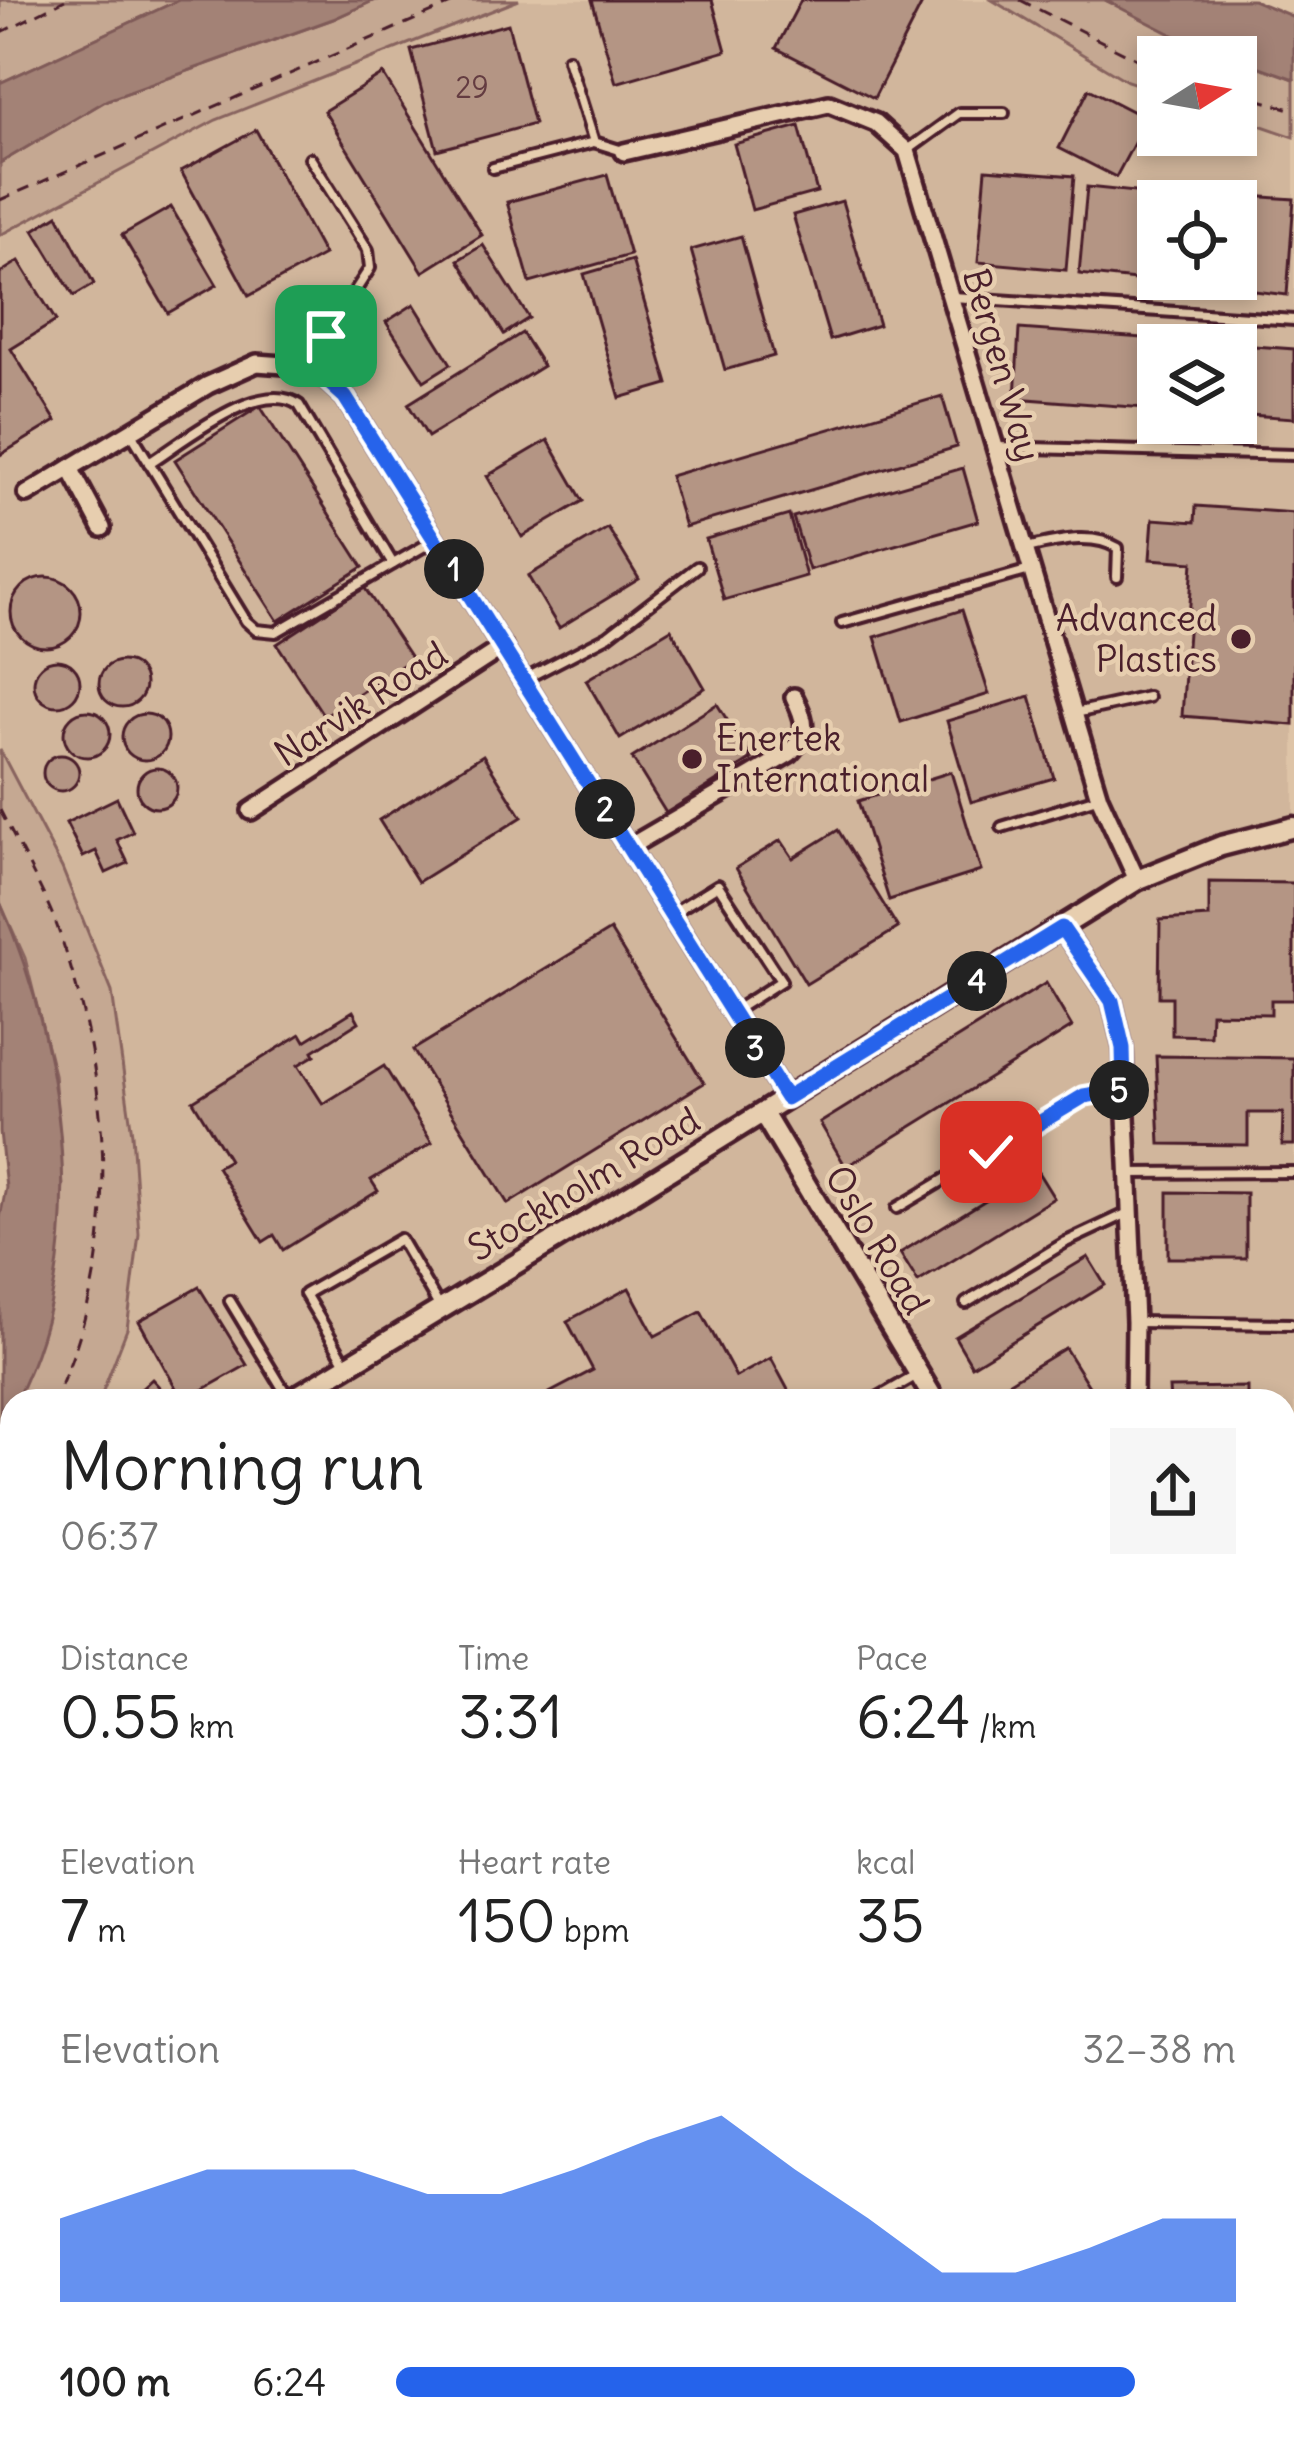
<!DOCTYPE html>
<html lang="en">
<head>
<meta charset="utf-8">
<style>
	body { margin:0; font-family:Delius,sans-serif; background:#f6f6f6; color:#222; height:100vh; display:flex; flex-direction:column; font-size:45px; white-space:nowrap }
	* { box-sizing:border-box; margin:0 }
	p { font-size:39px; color:#767676 }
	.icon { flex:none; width:66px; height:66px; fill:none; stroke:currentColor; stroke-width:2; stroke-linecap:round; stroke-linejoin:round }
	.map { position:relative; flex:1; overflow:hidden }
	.side { position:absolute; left:0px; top:1389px; width:1296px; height:1065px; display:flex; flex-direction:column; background:#fff; border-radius:36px 36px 0 0; box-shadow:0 6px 18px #0003 }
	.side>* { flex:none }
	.needle { width:78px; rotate:79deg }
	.fabs { position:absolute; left:1137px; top:36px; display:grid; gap:24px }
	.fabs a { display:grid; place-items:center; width:120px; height:120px; border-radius:0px; background:#fff; box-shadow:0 6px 18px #0003; font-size:60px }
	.pin { position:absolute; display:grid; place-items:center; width:102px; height:102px; color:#fff; margin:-51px; border-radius:24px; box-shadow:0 6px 18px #0006 }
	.km { position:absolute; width:60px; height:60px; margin:-30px; border-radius:50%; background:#222; color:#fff; font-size:33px; line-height:60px; text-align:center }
	.round { display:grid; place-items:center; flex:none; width:126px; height:126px; border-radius:0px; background:#f6f6f6 }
	.headline { display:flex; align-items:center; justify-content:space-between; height:204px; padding:0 60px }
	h1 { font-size:66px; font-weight:600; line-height:90px }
	.stats { display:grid; grid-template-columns:repeat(3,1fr); gap:18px; height:204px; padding:12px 60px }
	.stats div { display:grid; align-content:center }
	.stats b { font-size:60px; font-weight:600 }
	.stats small { font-size:33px; font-weight:400 }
	.stats p { font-size:33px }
	.chart { height:336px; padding:24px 60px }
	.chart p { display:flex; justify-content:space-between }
	.chart svg { width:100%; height:216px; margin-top:12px; fill:#2563eb; opacity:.7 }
	ul { padding:0 60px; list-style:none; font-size:39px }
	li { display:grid; grid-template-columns:192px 144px 1fr; align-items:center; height:90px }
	li i { height:30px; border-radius:15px; background:#2563eb }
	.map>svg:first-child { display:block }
	.built { fill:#d1b69c; fill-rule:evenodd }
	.green { fill:#c5a892; stroke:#88645e; stroke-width:3 }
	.water { fill:#a38276; stroke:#7f5a58; stroke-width:3 }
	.building { fill:#b49584; stroke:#4a1f2b; stroke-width:3 }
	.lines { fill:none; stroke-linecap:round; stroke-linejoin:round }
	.service-casing { stroke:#4a1f2b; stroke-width:16 }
	.minor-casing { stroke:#4a1f2b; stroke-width:24 }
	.tertiary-casing { stroke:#4a1f2b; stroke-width:27 }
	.path { stroke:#4a1f2b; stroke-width:3; stroke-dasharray:12 9; stroke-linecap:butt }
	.service { stroke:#e7ceaf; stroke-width:8 }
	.minor { stroke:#e7ceaf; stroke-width:15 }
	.tertiary { stroke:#e7ceaf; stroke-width:18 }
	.route-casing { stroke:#fff; stroke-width:24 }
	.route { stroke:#2563eb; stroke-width:15 }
	.poi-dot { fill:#4a1f2b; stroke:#e7ceaf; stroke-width:4.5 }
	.labels { text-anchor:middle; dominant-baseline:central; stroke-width:9; stroke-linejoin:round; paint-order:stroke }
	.number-label { font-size:30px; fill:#643c41 }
	.street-label { font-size:36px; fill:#4a1f2b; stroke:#e7ceaf }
	.poi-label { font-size:36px; fill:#4a1f2b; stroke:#e7ceaf; text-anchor:end }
</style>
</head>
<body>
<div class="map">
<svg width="1294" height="2452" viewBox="0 0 1294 2452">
	<rect width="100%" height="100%" fill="#dec4a7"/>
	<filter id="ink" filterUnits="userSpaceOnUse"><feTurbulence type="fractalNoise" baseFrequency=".00833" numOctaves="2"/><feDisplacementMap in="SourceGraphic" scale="24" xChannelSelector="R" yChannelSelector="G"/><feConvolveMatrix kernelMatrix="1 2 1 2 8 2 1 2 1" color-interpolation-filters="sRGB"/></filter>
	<g filter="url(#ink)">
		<path class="built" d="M 519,0 L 992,0 L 1127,80 L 1158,91 L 1158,135 L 1236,135 L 1236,117 L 1294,137 L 1294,2452 L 0,2452 L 0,1535 L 12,1523 L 12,2442 L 1284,2442 L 1284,1401 L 99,1401 L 127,1329 L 139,1234 L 132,1134 L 112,991 L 62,868 L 0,750 L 0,235 L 216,120 ZM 1158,201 L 1236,201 L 1236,279 L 1158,279 ZM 1158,345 L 1236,345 L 1236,423 L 1158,423 Z"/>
		<g class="green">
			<polygon points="0,0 179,0 0,83"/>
			<polygon points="375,0 519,0 216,120 0,235 0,163 107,100 333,19"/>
			<polygon points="992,0 1105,0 1294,79 1294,137 1236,117 1236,57 1158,57 1158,91 1127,81"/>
			<polygon points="0,750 62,868 112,992 132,1134 139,1234 127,1329 99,1401 14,1401 34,1358 63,1186 54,1074 25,958 0,902"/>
			<polygon points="12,1405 12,1523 0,1534 0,1428"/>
		</g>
		<g class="water">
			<polygon points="179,0 375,0 333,19 107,100 0,163 0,83"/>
			<polygon points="1105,0 1253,0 1294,17 1294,79 1183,40"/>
			<path d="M 0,902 C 70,1061 96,1276 0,1428 L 0,1218 L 6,1187 L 0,1132 Z"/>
		</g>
		<g class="building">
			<polygon points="592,0 712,0 726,51 616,83"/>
			<polygon points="801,0 924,0 874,98 776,48"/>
			<polygon points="508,24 534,124 437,150 411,50"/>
			<polygon points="383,74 482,235 423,272 324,111"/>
			<polygon points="1089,89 1147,119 1116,177 1059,148"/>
			<polygon points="799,126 817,192 752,210 734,144"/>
			<polygon points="256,130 324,255 249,296 181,171"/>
			<polygon points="986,169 1074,176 1066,270 978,262"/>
			<polygon points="607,175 630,255 530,283 507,202"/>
			<polygon points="1087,187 1173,196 1172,201 1158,201 1158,279 1165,279 1164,283 1079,274"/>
			<polygon points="1206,193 1294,199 1287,295 1198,284 1199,279 1236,279 1236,201 1205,201"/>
			<polygon points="842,201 879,325 830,340 793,215"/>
			<polygon points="171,207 217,285 168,313 122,235"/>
			<polygon points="58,215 94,284 74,296 34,230"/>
			<polygon points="741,236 774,356 725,370 691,250"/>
			<polygon points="483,245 529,318 504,334 458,260"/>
			<polygon points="632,260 668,384 620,398 584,274"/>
			<polygon points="19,261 56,321 11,349 56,421 0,455 0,273"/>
			<polygon points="414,304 451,364 424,381 386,322"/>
			<polygon points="1019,329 1294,349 1294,418 1236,414 1236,345 1158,345 1158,409 1015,398"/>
			<polygon points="522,333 543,366 428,437 408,404"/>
			<polygon points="942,396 957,447 685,527 670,476"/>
			<polygon points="260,406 363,567 278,621 175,460"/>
			<polygon points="548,440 583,501 522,537 487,476"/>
			<polygon points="963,468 978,521 809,570 793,517"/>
			<polygon points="1196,506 1294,513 1294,725 1182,716 1193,562 1150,559 1153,519 1195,522"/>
			<polygon points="789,515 806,576 724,600 706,539"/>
			<polygon points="608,528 639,579 559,628 528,576"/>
			<circle cx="46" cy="612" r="35"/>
			<polygon points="364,587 412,659 324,716 277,644"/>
			<polygon points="962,610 989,694 901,722 875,637"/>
			<polygon points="671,629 705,688 620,739 586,680"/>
			<circle cx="57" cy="683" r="23"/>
			<circle cx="122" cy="684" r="23"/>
			<polygon points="1030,696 1054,778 971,802 947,721"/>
			<polygon points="717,704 752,759 666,813 632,758"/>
			<circle cx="87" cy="734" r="23"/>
			<circle cx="145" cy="737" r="23"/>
			<polygon points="483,755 522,817 418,882 379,820"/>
			<circle cx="61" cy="773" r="18"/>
			<circle cx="157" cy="788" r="20"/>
			<polygon points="951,772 981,871 889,900 858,801"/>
			<polygon points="117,798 133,832 117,840 128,863 106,873 96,851 83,857 66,823"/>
			<polygon points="838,830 898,928 806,984 736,868 781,840 793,858"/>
			<polygon points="1209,882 1294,883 1294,1000 1271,1000 1271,1014 1211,1013 1210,1036 1172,1035 1172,997 1159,997 1160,920 1209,917"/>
			<polygon points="610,930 704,1083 508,1204 413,1050"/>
			<polygon points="1046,983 1072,1027 846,1167 820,1123"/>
			<polygon points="353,1011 359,1022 313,1051 315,1055 298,1065 323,1104 384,1066 432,1143 371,1180 378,1191 283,1250 274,1235 263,1242 217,1167 229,1160 193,1101 301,1034 305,1041"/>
			<polygon points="1156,1056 1294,1058 1294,1145 1282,1145 1283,1113 1248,1113 1248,1145 1160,1144"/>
			<polygon points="1036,1169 1054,1198 918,1282 900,1253"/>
			<polygon points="1168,1192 1246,1193 1246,1258 1168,1258"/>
			<polygon points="1088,1257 1105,1285 972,1366 955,1337"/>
			<polygon points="199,1287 247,1365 183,1401 139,1321"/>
			<polygon points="629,1288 655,1336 701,1312 736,1377 771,1358 794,1401 534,1401 593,1370 567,1321"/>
			<polygon points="1065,1348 1090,1388 1070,1401 991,1401 988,1395"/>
			<polygon points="152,1379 172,1401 128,1401"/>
			<polygon points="1247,1387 1247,1401 1170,1401 1169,1388"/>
			<rect x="1284" y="1516" width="10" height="144"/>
			<rect x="1284" y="1695" width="10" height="88"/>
			<rect x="1284" y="1839" width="10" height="180"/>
			<polygon points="0,1866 12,1875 12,1929 0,1920"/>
			<polygon points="0,1929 12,1938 12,2038 0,2055"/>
			<polygon points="1284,2064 1294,2065 1294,2452 1061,2452 1062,2442 1284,2442"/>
			<polygon points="12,2332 12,2439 0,2415 0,2338"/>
			<polygon points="251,2442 357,2442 357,2452 250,2452"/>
			<polygon points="564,2442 868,2442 867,2452 563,2452"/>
		</g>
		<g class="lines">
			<defs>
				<g id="service">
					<polyline points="568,59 594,142 623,151"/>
					<polyline points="908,150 959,113 1004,113"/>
					<polyline points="310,158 368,250 370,268 326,336 312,366"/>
					<polyline points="493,168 594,142"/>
					<polyline points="953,297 1294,320"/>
					<polyline points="131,433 246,621 256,630 276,632 433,541"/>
					<polyline points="996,447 1294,455"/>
					<path d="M 149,463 C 184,441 260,377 299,405 L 393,564"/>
					<path d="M 1026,548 C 1055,542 1091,531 1118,548 L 1117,577"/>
					<polyline points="842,623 1030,570"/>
					<polyline points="525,679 608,636 697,567"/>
					<polyline points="1075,713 1148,697"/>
					<polyline points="1002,827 1097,798"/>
					<polyline points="671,914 718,885 781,981 734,1011"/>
					<polyline points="1128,1173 1294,1172"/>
					<polyline points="897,1208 1084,1096 1123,1089"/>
					<polyline points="230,1301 288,1397"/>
					<polyline points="966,1303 1066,1242 1128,1213"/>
					<polyline points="1137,1322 1291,1324"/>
					<polyline points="346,1363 305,1294 400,1239 439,1306"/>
					<polyline points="872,1401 917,1375"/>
					<polyline points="1284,1809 1294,1809"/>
					<polyline points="1284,2039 1294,2039"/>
					<polyline points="79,2452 103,2442"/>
					<polyline points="386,2452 387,2442"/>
					<polyline points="1005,2452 1006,2442"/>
				</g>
				<g id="minor">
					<polyline points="624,152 829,104 876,123 907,151 1099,797 1137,880"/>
					<polyline points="70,468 102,528"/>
					<polyline points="27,494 208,385 257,363 312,367 345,397 786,1098"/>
					<polyline points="251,811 503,647"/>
					<path d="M 629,847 L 790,753 C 809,732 806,721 794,697"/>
					<polyline points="1062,928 1112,1001 1123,1048 1135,1322 1134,1401"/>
					<polyline points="0,1821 12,1830"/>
					<polyline points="146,2442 147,2442"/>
				</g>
				<g id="tertiary">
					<polyline points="763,1113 935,1401"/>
					<polyline points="289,1401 633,1193 1137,880 1221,846 1294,827"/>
					<polyline points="0,1686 12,1669"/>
					<polyline points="929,2452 930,2442"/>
				</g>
			</defs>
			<use href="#service" class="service-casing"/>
			<use href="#minor" class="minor-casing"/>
			<use href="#tertiary" class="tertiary-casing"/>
			<g class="path">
				<polyline points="1020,0 1158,70"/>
				<polyline points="0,33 65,0"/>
				<polyline points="1236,93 1294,110"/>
				<polyline points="0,200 460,0"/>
				<path d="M 0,810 C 19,848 42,887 57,926 C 112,1080 125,1251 54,1401"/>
				<polyline points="0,1491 12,1477"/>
			</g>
			<use href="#service" class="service"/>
			<use href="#minor" class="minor"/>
			<use href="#tertiary" class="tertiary"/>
		</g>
	</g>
	<g class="lines" filter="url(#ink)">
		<defs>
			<polyline id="route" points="326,336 312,367 345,397 786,1098 1062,928 1112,1001 1123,1048 1124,1089 1084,1096 991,1152"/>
		</defs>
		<use href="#route" class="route-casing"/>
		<use href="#route" class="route"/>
	</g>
	<g class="poi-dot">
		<circle cx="1241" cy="639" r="12"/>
		<circle cx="692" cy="759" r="12"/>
	</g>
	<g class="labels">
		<g class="number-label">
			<text x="472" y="87">29</text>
		</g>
		<g class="street-label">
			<text transform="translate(1002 365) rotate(74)">Bergen Way</text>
			<text transform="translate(361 704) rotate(-33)">Narvik Road</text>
			<text transform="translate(584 1184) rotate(-31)">Stockholm Road</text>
			<text transform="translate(877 1240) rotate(59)">Oslo Road</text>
		</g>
		<g class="poi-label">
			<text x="1217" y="618">Advanced<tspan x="1217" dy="41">Plastics</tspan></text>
			<text x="716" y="738" text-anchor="start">Enertek<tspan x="716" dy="41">International</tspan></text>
		</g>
	</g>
</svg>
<div class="fabs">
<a><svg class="needle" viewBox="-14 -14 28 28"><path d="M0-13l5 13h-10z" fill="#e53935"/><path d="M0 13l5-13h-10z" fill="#767676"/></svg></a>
<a><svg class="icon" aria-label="locate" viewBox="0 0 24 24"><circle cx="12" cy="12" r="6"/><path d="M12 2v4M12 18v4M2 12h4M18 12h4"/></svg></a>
<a><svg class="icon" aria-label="layers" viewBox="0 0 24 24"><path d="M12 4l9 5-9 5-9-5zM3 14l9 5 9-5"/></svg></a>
</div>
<div class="pin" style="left:326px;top:336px;background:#1e9e55"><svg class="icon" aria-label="arrive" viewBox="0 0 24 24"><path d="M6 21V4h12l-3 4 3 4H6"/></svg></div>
<div class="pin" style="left:991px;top:1152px;background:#d93025"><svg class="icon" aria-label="check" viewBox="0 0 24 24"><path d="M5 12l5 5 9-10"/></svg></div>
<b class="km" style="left:454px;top:569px">1</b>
<b class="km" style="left:605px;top:809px">2</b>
<b class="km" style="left:755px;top:1048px">3</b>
<b class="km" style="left:977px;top:981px">4</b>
<b class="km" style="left:1119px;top:1090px">5</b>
<section class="side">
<div class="headline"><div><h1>Morning run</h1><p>06:37</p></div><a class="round"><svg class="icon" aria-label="share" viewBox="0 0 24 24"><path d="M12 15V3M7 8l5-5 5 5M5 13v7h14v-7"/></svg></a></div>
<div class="stats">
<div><p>Distance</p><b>0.55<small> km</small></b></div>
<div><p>Time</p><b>3:31</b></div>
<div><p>Pace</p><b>6:24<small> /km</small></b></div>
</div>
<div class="stats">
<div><p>Elevation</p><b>7<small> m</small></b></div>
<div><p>Heart rate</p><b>150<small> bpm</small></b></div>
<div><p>kcal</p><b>35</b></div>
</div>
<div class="chart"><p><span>Elevation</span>32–38 m</p>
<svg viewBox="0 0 160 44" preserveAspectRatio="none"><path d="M0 44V27L10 22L20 17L30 17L40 17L50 22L60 22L70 17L80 11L90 6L100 17L110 27L120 38L130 38L140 33L150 27L160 27V44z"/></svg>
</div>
<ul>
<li><b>100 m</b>6:24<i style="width:88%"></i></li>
</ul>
</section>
</div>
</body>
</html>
